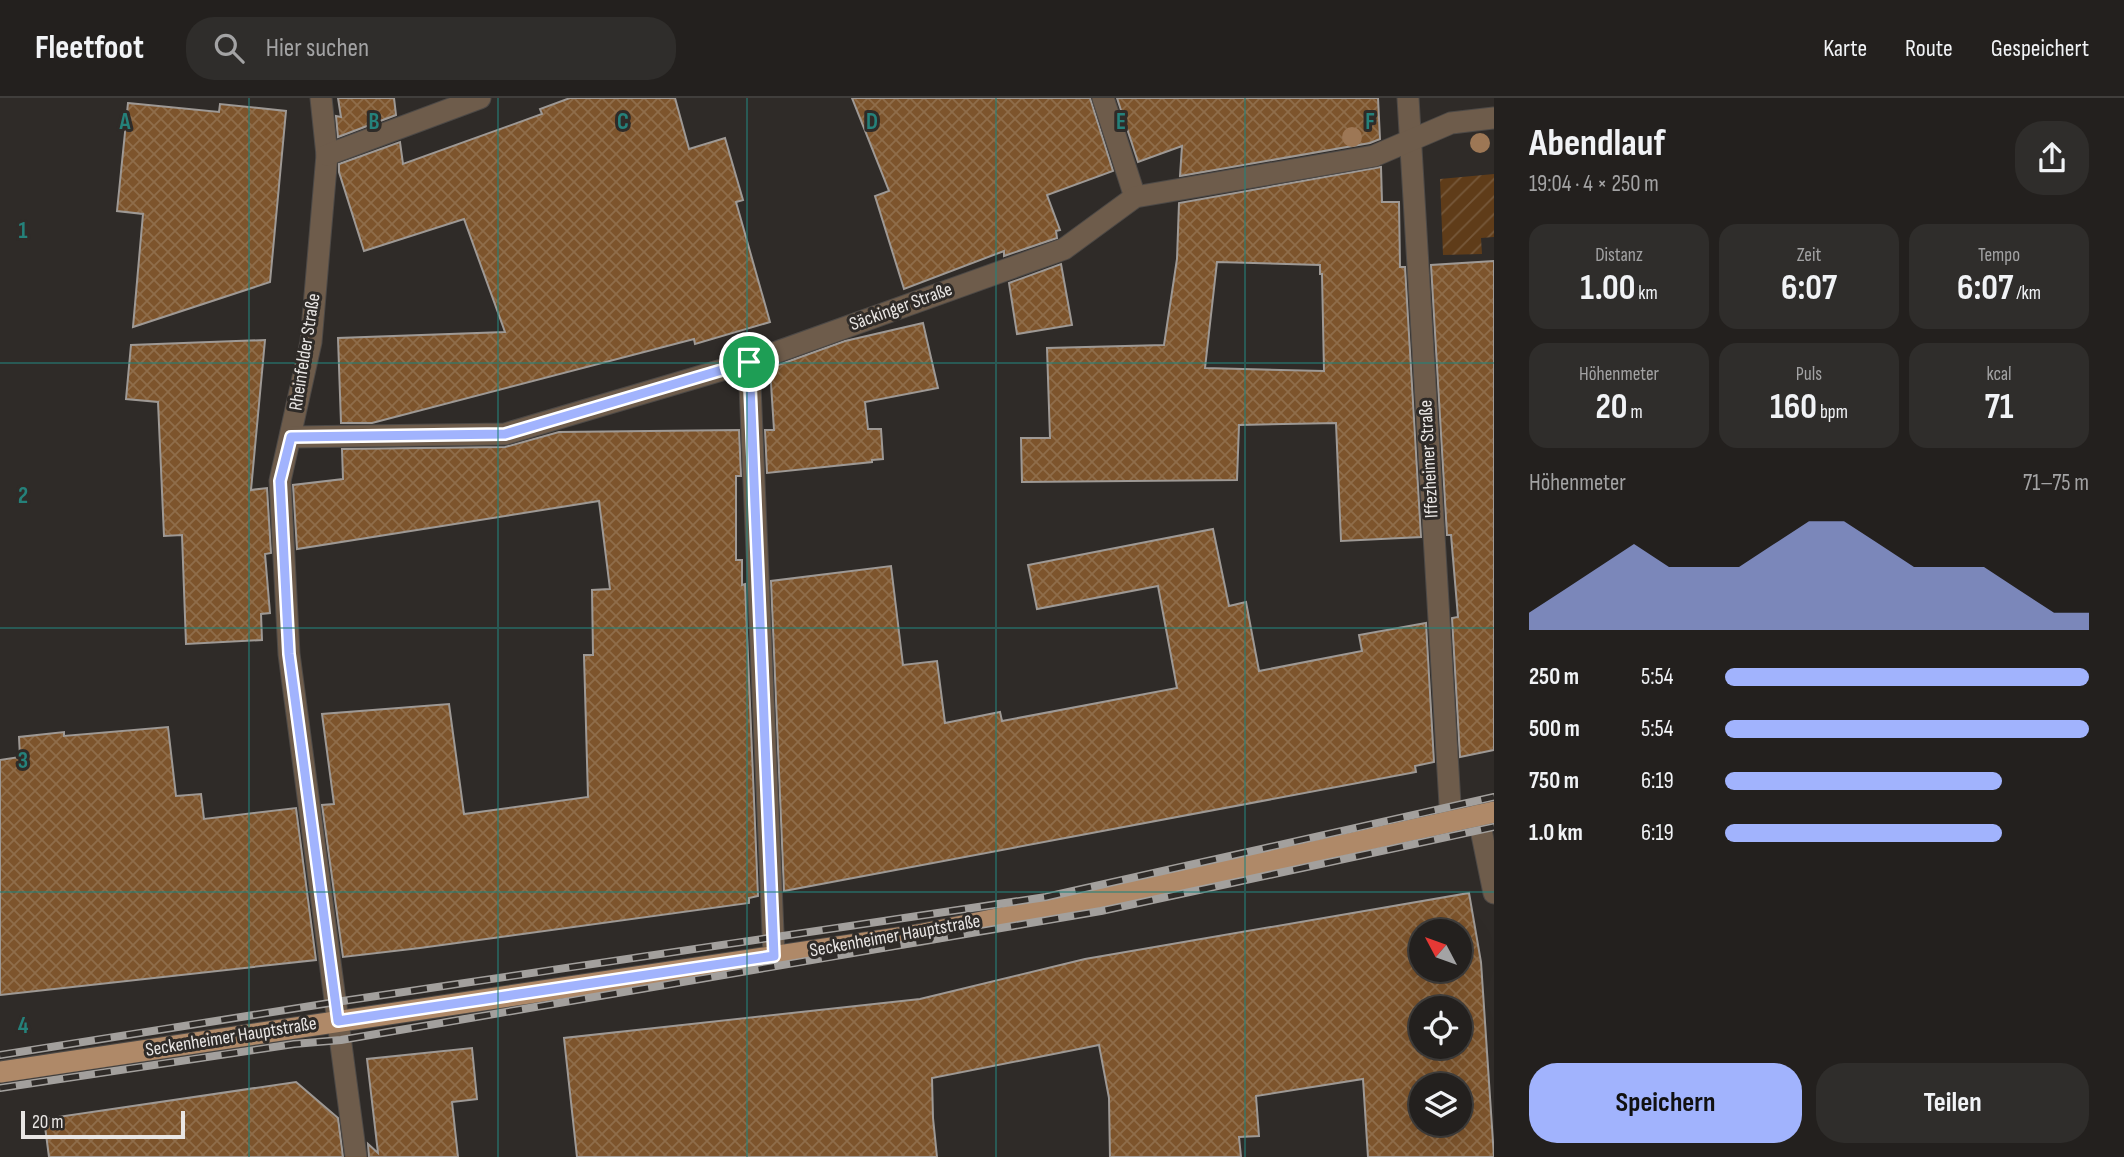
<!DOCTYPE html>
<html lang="de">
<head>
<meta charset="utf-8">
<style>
	body { margin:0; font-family:"Sofia Sans Condensed",sans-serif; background:#2f2d2b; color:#f1f3f6; height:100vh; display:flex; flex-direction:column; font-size:26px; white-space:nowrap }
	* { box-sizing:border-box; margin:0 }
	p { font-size:23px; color:#a3a3a4 }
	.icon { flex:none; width:38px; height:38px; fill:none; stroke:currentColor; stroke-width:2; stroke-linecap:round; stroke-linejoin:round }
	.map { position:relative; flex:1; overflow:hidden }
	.drawer { display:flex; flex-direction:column; background:#23201e; width:630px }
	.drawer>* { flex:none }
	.needle { width:46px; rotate:311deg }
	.controls { position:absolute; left:1409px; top:821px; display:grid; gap:14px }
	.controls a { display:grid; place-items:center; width:63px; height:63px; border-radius:50%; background:#23201e; box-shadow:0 7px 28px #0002,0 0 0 2px #403e3c; font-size:35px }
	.scale { position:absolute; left:21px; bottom:18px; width:164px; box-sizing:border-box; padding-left:7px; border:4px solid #e9e6e4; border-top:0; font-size:19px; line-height:24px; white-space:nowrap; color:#e9e6e4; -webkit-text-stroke:5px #2f2b28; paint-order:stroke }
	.pin { position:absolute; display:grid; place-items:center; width:60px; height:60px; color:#fff; margin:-30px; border:4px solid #fff; border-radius:50%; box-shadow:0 2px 7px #0007 }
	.round { display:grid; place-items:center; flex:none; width:74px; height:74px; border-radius:28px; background:#2f2d2b }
	.headline { display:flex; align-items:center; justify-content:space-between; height:119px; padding:0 35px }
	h1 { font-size:38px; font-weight:700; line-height:52px }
	.metrics { display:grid; grid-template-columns:repeat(3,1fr); gap:10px; height:119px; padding:7px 35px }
	.metrics div { display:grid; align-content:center; border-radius:18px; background:#2f2d2b; text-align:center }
	.metrics b { font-size:35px; font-weight:700 }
	.metrics small { font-size:19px; font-weight:400 }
	.metrics p { font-size:19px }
	.chart { height:196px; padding:14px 35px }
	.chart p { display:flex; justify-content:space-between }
	.chart svg { width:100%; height:126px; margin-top:7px; fill:#a1b3fd; opacity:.7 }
	.cta { display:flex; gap:14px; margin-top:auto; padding:14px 35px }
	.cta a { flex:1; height:80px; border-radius:28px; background:#a1b3fd; color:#111; font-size:28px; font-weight:700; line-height:80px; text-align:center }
	.cta a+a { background:#2f2d2b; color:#f1f3f6 }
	ul { padding:0 35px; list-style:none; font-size:23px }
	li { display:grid; grid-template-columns:112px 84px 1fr; align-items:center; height:52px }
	li i { height:18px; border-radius:9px; background:#a1b3fd }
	header { display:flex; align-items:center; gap:42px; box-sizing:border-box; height:98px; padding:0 35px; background:#23201e; border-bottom:2px solid #403e3c }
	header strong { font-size:33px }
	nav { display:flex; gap:38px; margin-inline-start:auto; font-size:24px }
	.search { width:490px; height:63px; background:#2f2d2b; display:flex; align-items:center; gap:18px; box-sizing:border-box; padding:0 24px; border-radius:28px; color:#a3a3a4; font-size:26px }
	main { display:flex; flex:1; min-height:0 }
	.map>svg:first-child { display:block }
	.garden { fill:url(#garden-furrows) }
	.building { fill:url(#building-cross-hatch); stroke:#9e9995; stroke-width:2; fill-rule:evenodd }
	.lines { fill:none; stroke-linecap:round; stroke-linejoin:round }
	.minor-casing { stroke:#4d4946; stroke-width:23 }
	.major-casing { stroke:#4d4946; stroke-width:23 }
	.minor { stroke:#6e5c4b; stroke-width:21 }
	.major { stroke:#af8968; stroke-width:21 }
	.rail-casing { stroke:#a3a09d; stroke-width:8 }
	.rail { stroke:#2f2b28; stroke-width:5; stroke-dasharray:16; stroke-linecap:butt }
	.tree { fill:#9d7755 }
	.route-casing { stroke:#fff; stroke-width:14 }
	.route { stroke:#a1b3fd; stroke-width:9 }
	.grid { fill:none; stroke:#25817a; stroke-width:2; stroke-opacity:0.55 }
	.labels { text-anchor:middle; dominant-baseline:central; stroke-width:6; stroke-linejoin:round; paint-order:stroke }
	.street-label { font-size:19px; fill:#e9e6e4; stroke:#2f2b28 }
	.grid-label { font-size:23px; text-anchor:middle; font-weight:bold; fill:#25817a; stroke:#2f2b28; stroke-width:6; stroke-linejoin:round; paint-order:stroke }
</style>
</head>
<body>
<header>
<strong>Fleetfoot</strong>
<div class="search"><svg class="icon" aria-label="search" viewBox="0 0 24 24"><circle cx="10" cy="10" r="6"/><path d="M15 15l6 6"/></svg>Hier suchen</div>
<nav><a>Karte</a><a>Route</a><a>Gespeichert</a></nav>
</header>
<main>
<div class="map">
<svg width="1494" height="1059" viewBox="0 0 1494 1059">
	<defs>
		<pattern id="garden-furrows" width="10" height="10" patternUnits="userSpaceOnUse" patternTransform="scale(1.75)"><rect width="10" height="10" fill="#5f3c19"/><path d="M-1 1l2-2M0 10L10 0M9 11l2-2" fill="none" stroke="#76583a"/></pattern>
		<pattern id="building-cross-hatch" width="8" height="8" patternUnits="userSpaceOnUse" patternTransform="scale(1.75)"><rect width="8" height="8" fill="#7d542c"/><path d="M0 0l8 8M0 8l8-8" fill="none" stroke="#8f6d4a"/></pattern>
	</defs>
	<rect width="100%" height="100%" fill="#2f2b28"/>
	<polygon class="garden" points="1494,76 1494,139 1481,140 1482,156 1443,157 1440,81"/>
	<g class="building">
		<polygon points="338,0 394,0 396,17 338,39 336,18 341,19"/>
		<polygon points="570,0 675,0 689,51 725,40 743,102 736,104 770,224 695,246 694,241 372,325 341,325 338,240 505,234 464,121 364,153 339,74 339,66 400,44 403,66 542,16 540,11"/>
		<polygon points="852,0 1090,0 1113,73 1047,97 1060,132 1056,133 1057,140 1004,158 1004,153 904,191 875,98 889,93"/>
		<polygon points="1117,0 1378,0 1380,41 1370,45 1180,78 1182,48 1138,64"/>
		<polygon points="128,5 219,14 220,6 286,13 270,184 133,229 143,116 117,113"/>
		<path d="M 1381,69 L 1382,104 L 1399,104 L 1400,169 L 1405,169 L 1421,439 L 1341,443 L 1336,325 L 1239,327 L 1237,382 L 1022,384 L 1021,340 L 1050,340 L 1047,250 L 1164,247 L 1177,161 L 1179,105 ZM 1217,164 L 1320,167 L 1320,176 L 1322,176 L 1324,273 L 1205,270 Z"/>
		<polygon points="1494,163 1494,652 1460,659 1452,520 1458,519 1451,437 1447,437 1431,167"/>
		<polygon points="1061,166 1072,227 1017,236 1009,185"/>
		<polygon points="923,225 938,290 865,304 868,331 881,331 883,361 872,362 872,364 767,375 765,332 774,332 770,270 845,243"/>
		<polygon points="265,242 251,392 267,390 271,455 265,456 270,515 261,516 262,542 186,546 182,437 164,438 158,304 126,301 131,247"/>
		<polygon points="739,332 741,378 736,378 736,462 742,462 742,487 745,486 758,798 749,800 749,805 420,850 343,859 322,707 334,706 322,616 449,606 464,716 588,699 584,557 593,557 592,492 610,491 599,403 297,451 293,387 343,381 342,351 505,349 559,334"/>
		<polygon points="1213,431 1229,508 1246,504 1259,573 1362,553 1359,537 1426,525 1434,664 1415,668 1416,674 784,793 771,483 891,468 903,567 937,563 945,625 1000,614 1002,623 1177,590 1158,488 1037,511 1028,467"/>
		<polygon points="168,629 176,698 201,696 204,721 296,710 316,862 0,897 0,662 20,659 19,639 64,634 64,638"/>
		<path d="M 1469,795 L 1481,864 L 1494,1059 L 1368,1059 L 1363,981 L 1256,998 L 1259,1038 L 1239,1039 L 1241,1059 L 1110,1059 L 1109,1000 L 1099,947 L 932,980 L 933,1020 L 937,1059 L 577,1059 L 564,940 L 920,901 L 1085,861 ZM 1421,833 L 1460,833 L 1460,872 L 1421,872 ZM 1421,910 L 1460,910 L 1460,948 L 1421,948 ZM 1421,987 L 1460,987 L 1460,1026 L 1421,1026 Z"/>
		<polygon points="472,950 477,1001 452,1004 458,1059 369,1059 368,1046 378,1055 367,961"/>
		<polygon points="296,984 338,1020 343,1059 49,1059 44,1021"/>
	</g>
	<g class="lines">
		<defs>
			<g id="minor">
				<polyline points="321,0 327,57 311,244 280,383 289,556 356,1059"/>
				<polyline points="1103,0 1135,99"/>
				<polyline points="1408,0 1451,723"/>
				<polyline points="327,57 480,0"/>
				<polyline points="749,264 774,858"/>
				<polyline points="291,339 505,336 749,264 1064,151 1135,99 1374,58 1451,25 1494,20"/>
				<polyline points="1478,717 1494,795"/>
			</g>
			<polyline id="major" points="0,974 918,837 1096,801 1494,714"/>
		</defs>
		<use href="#minor" class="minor-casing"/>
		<use href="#major" class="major-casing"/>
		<use href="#minor" class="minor"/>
		<use href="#major" class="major"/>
		<defs>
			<g id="rail">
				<polyline points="0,957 336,904 1046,799 1494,699"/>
				<polyline points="0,990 294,946 341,942 1101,813 1494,729"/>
			</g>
		</defs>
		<use href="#rail" class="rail-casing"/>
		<use href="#rail" class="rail"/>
	</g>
	<g class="tree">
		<circle cx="1352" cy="39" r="10"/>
		<circle cx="1480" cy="45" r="10"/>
	</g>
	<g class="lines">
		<defs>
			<polygon id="route" points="749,264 774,858 338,923 289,556 280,383 291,339 505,336"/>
		</defs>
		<use href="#route" class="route-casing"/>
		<use href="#route" class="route"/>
	</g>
	<path class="grid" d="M 249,0 L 249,1059M 498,0 L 498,1059M 747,0 L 747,1059M 996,0 L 996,1059M 1245,0 L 1245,1059M 0,265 L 1494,265M 0,530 L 1494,530M 0,794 L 1494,794"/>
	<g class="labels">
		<g class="street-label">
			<text transform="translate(901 209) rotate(-20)">Säckinger Straße</text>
			<text transform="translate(305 254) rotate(-81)">Rheinfelder Straße</text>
			<text transform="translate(1429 361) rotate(-93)">Iffezheimer Straße</text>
			<text transform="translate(895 838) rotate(-10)">Seckenheimer Hauptstraße</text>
			<text transform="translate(231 939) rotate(-9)">Seckenheimer Hauptstraße</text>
		</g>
	</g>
	<g class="grid-label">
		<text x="125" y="31">A</text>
		<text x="374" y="31">B</text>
		<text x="623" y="31">C</text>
		<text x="872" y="31">D</text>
		<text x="1121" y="31">E</text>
		<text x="1370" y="31">F</text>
		<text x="23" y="140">1</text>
		<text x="23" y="405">2</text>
		<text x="23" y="670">3</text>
		<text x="23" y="935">4</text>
	</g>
</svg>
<div class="controls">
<a><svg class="needle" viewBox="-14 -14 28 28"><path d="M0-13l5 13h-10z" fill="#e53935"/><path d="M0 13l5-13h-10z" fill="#a3a3a4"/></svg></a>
<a><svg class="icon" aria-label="locate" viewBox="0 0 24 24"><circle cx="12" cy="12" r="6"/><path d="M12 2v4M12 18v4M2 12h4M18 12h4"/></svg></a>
<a><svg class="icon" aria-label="layers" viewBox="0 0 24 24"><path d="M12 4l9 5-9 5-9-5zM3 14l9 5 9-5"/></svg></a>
</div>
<div class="scale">20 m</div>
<div class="pin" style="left:749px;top:264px;background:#1e9e55"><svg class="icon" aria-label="arrive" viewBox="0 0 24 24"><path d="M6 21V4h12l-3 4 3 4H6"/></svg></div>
</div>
<section class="drawer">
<div class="headline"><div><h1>Abendlauf</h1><p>19:04 · 4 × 250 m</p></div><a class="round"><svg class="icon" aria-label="share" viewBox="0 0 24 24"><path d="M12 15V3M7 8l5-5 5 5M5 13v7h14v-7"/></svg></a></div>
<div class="metrics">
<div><p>Distanz</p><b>1.00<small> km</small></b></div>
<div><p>Zeit</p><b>6:07</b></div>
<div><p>Tempo</p><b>6:07<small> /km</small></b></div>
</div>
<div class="metrics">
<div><p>Höhenmeter</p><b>20<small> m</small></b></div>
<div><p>Puls</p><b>160<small> bpm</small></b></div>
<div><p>kcal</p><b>71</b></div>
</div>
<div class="chart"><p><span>Höhenmeter</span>71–75 m</p>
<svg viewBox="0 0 160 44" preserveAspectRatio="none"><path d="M0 44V38L10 30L20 22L30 14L40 22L50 22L60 22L70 14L80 6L90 6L100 14L110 22L120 22L130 22L140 30L150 38L160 38V44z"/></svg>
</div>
<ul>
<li><b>250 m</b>5:54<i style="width:100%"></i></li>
<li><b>500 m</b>5:54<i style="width:100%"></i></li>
<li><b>750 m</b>6:19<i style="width:76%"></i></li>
<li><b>1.0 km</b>6:19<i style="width:76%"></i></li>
</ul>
<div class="cta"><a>Speichern</a><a>Teilen</a></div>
</section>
</main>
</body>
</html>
